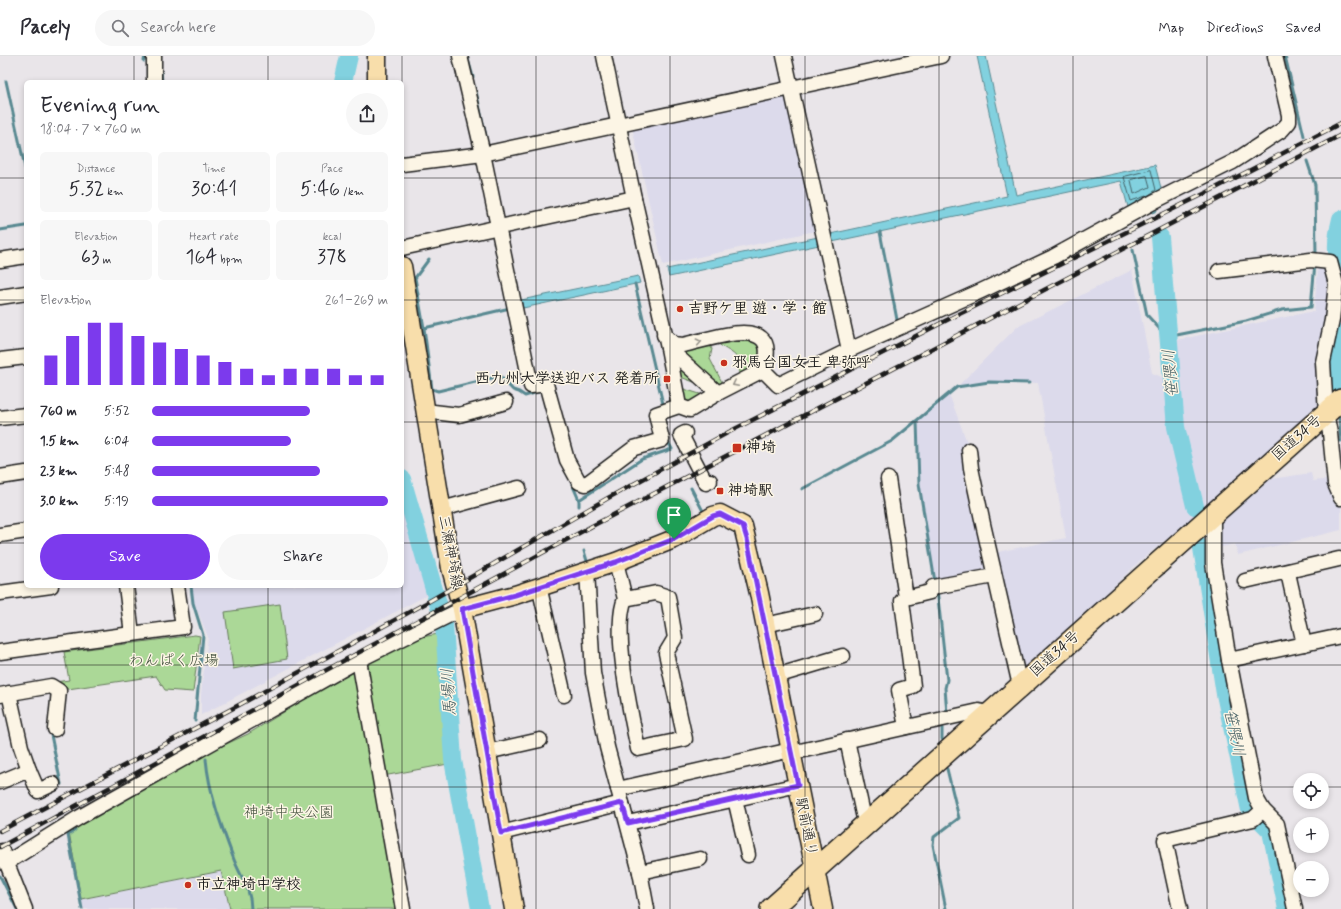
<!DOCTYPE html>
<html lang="en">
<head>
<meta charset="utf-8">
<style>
	body { margin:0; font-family:Mynerve,"Klee One",sans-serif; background:#f7f7f7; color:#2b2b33; height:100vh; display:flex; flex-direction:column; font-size:15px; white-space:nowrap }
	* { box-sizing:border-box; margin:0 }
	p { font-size:13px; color:#7c7c81 }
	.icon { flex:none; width:22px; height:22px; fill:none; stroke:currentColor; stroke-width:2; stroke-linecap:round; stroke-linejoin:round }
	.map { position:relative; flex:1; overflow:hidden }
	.drawer { position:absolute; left:24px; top:24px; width:380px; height:508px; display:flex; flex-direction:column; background:#fff; border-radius:6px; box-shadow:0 2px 6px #0003 }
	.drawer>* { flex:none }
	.controls { position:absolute; left:1293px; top:717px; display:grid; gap:8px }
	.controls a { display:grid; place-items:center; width:36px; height:36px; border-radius:50%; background:#fff; box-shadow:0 2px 6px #0003; font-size:20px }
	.pin { position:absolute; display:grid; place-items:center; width:34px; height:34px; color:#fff; margin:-41px -17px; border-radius:50% 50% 50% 0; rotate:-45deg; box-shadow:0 0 4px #0007 }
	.pin .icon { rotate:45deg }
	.round { display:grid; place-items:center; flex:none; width:42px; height:42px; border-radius:21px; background:#f7f7f7 }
	.summary { display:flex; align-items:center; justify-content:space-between; height:68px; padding:0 16px }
	h1 { font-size:22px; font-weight:600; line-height:30px }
	.stats { display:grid; grid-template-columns:repeat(3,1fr); gap:6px; height:68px; padding:4px 16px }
	.stats div { display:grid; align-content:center; border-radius:6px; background:#f7f7f7; text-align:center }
	.stats b { font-size:20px; font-weight:600 }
	.stats small { font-size:11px; font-weight:400 }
	.stats p { font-size:11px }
	.chart { height:112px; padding:8px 16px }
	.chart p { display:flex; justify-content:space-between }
	.chart svg { width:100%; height:72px; margin-top:4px; stroke:#7c3aed; stroke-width:6 }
	.button { display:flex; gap:8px; margin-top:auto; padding:8px 16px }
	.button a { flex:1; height:46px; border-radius:24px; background:#7c3aed; color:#fff; font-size:16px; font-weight:600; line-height:46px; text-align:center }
	.button a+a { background:#f7f7f7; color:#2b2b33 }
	ul { padding:0 16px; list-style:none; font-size:13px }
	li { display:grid; grid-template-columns:64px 48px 1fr; align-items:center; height:30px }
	li i { height:10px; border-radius:5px; background:#7c3aed }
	header { display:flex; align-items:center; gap:24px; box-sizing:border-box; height:56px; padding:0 20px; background:#fff; border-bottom:1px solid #e1e1e2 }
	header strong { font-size:19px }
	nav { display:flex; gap:22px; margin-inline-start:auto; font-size:14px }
	.search { width:280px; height:36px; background:#f7f7f7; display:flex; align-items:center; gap:10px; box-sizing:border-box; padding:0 14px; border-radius:22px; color:#7c7c81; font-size:15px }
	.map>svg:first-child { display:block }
	.built { fill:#dcdaeb }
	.green { fill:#abd897; stroke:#647a5a }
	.water { fill:#82d1df; stroke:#598991 }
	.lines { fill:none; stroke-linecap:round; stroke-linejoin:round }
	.shore { stroke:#45646a; stroke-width:1 }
	.stream { stroke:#598991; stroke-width:3 }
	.river { stroke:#82d1df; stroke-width:18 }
	.minor-casing { stroke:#1c1c1c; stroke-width:17 }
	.major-casing { stroke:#1c1c1c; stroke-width:21 }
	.highway-casing { stroke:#1c1c1c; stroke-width:24 }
	.minor { stroke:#fcf5e5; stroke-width:14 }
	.major { stroke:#f8deab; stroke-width:18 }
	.highway { stroke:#f8deab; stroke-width:21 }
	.rail-casing { stroke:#1c1c1c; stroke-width:4.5 }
	.rail { stroke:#fcf5e5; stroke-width:3; stroke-dasharray:9; stroke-linecap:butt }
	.oneway { stroke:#97938b }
	.route-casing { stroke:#fff; stroke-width:8 }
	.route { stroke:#7c3aed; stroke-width:5 }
	.grid { fill:none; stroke:#1c1c1c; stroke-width:1; stroke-opacity:0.55 }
	.poi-dot { fill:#c8321e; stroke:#fcf5e5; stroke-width:1.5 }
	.labels { text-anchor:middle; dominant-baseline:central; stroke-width:3; stroke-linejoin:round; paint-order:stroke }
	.poi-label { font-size:15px; font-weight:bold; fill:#1c1c1c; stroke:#fcf5e5; text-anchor:start }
	.street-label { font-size:15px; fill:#1c1c1c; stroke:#fcf5e5 }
	.park-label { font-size:15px; fill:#475441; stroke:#fcf5e5 }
	.water-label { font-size:16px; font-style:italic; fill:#405b60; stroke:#fcf5e5 }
</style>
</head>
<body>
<header>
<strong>Pacely</strong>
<div class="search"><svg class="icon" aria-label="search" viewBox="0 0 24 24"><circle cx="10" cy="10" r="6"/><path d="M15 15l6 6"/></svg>Search here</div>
<nav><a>Map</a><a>Directions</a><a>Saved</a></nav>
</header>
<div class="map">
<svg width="1341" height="853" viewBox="0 0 1341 853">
	<rect width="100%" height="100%" fill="#e9e5e9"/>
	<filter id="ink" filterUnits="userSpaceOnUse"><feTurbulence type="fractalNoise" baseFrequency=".025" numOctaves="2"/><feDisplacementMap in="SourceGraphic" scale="8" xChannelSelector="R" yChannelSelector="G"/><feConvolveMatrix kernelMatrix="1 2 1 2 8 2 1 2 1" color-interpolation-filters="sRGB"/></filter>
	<g filter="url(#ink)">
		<g class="built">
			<polygon points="789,37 819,174 663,209 632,71"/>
			<polygon points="1319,201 1341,205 1341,226 1336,228 1325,345 1203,454 1141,504 1079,564 1025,611 1019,608 997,514 935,525 919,428 917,365 949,338 968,389 993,497 1066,482 1038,327 989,326 957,331 1017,271 1132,214 1152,317 1174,326 1173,285 1314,255"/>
			<polygon points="1311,417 1313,425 1330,423 1341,447 1341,474 1238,499 1235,488 1217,492 1218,468 1271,423"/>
			<polygon points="402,450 431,537 201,659 201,638 208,581 194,546 192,530 402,530"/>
			<polygon points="221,815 230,853 83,853 81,843"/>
		</g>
		<g class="green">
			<path d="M 743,281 C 746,282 750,282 752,283 C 763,289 763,306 753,313 C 746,319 737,323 728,328 L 729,323 L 738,319 C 745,298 730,298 716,286 Z"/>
			<polygon points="709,288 712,293 710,303 724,330 716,328 685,299 684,296 686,293"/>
			<polygon points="673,300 707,331 678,320"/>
			<path d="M 681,332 L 706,340 C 690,349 686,352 681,332 Z"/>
			<polygon points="280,548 287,603 233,613 225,556"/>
			<polygon points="438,578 448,708 383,720 363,607 417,582"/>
			<polygon points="195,579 200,580 193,636 165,634 156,620 61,634 55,626 69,624 64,596"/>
			<polygon points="354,613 397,853 230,853 221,815 81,843 69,776 80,766 209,696 248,678"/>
		</g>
		<g class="water">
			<polygon points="977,0 986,0 1016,139 1155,109 1162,136 1152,141 1157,155 1152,157 1147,143 1128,151 1121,125 832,186 830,178 1007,140"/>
			<polygon points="818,181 819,189 669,221 667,213"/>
			<polygon points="638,220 640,227 523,252 521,244"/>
		</g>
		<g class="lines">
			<g class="shore">
				<polygon points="1151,114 1156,134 1149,139 1131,145 1124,121"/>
				<polygon points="1147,120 1150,131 1134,138 1131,124"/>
			</g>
			<g class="stream">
				<polyline points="467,0 473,21"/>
				<polyline points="1285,0 1304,80"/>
				<polyline points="144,5 145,0"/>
				<polyline points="161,14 162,26"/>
				<polyline points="6,25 26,116"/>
				<polyline points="475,31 486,80"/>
				<polyline points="1307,105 1315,129 1316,200"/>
				<polyline points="0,174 26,170"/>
				<polyline points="880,176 898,269"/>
				<polyline points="1133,194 1147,259 1167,281 1246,265 1282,254 1311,251 1315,207"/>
				<polyline points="429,203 415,222 424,272 432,333 438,335 500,320 513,334 519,336 525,340 541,335"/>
				<polyline points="635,228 663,348"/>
				<polyline points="424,272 510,252"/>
				<polyline points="1339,360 1341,385"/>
				<polyline points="917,365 919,428 935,526"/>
				<polyline points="572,428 579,444 642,403 672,393 667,384"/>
				<polyline points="691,432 704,457"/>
				<polyline points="802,433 892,385 957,331 989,326 1029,327"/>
				<polyline points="579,444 579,450"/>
				<polyline points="584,495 587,505"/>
				<polyline points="191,530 193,547 203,579 195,665"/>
				<polyline points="937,533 947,624 945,632 947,658"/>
				<polyline points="50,674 61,728"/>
				<polyline points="942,683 942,671 947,668"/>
				<path d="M 206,703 C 209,737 221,769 233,801 C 240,821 251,831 251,853"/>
				<polyline points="75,774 68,779 82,853"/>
				<polyline points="0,820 17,853"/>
				<polyline points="946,853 933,789 934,781 959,762 947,713"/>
			</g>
			<g class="river">
				<polyline points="343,26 349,0"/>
				<path d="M 1341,163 C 1336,183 1335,198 1341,217"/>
				<polyline points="1160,181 1176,371 1195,450"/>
				<polyline points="1334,335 1334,306 1341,278"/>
				<polyline points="402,423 444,568 453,704 480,853"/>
				<polyline points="1202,492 1225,638 1250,754 1271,775 1287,853"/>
			</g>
			<defs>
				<g id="minor">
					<polyline points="154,0 154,26"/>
					<polyline points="604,0 634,142 668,292 679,350 690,354 718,337"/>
					<polyline points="784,0 849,294"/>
					<polyline points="402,108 483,98 460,0"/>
					<polyline points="402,192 634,142"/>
					<polyline points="0,204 26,200"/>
					<polyline points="1219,215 1311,204 1330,206 1336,228 1332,264 1323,306 1326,357 1330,377 1335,428 1341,442"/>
					<polyline points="0,241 26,237"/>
					<path d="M 664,279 L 674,288 L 683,289 C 712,283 784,255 763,314 L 718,337 L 668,292"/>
					<polyline points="0,304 26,301"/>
					<polyline points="763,314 778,329 849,294 981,235 1053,201 1155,145 1233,106 1282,74 1289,66 1289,59 1275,0"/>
					<polyline points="679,350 656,358 662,384 634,392 586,428 579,426 567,404 546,328 531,330 483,98 941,0"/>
					<polyline points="425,355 459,359 506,346"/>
					<polyline points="0,362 26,359"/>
					<polyline points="685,377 681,379 706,427 710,425"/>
					<polyline points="969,394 971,412 983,468 1018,621 1022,627"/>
					<polyline points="0,421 26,417"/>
					<polyline points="888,423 906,542 930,536 933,531 994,520"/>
					<polyline points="442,453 519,432"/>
					<polyline points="1213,457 1213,507 1229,604 1256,742 1263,754 1277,768 1295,853"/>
					<polyline points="0,479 26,475"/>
					<path d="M 616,506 L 625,543 L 656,537 L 668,541 L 675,582 L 666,597 L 685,683 L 638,693 C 631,659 612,573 625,543"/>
					<polyline points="587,515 593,617 607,691 640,816 647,853"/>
					<polyline points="1288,517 1304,588"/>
					<polyline points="1245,525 1339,503"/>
					<polyline points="126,530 132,578"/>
					<polyline points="539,530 564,639"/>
					<polyline points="0,537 51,530"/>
					<polyline points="765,569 815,558"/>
					<polyline points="0,596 183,571 177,530"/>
					<polyline points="359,604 403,853"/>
					<polyline points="1229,604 1341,580"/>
					<polyline points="776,620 843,600"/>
					<polyline points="9,637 21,691 29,714"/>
					<polyline points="0,639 51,630 59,635 55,673"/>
					<polyline points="906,671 899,634 913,630 902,545 906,542"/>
					<polyline points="847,684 863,758 868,765"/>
					<polyline points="487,696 540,684"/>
					<polyline points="791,697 979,655 989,657"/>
					<polyline points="0,726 29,714 38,735 53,728"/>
					<polyline points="618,733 791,694"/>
					<polyline points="735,743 748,799"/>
					<polyline points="628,767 798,729"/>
					<polyline points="501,777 622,747"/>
					<polyline points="2,795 25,853"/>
					<polyline points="6,807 78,762 359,604 462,553"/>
					<polyline points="640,816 700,803"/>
					<polyline points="1180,853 1165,784 1253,763 1263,754"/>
				</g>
				<g id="major">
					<polyline points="377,0 377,26"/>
					<polyline points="402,210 451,512 462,553 514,853"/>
					<polyline points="462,553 515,539 616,506 674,483 713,460 720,458 743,470 759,537 823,853"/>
				</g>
				<polyline id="highway" points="771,853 1341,344"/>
			</defs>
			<use href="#minor" class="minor-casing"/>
			<use href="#major" class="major-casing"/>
			<use href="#highway" class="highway-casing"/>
			<use href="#minor" class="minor"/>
			<use href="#major" class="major"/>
			<use href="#highway" class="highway"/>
			<defs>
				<g id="rail">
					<polyline points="0,775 239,649 426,547 608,442 729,376 949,263 1208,136 1341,67"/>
					<polyline points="0,791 592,470 1341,79"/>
				</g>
			</defs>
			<use href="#rail" class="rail-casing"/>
			<use href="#rail" class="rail"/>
		</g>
		<defs><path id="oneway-chevron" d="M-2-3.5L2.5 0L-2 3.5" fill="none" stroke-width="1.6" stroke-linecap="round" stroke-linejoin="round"/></defs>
		<g class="oneway">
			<use href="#oneway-chevron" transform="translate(699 286) rotate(-12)"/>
			<use href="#oneway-chevron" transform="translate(735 328) rotate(153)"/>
		</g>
	</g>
	<g class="lines" filter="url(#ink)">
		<defs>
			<polygon id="route" points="720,458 743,470 747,483 798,729 628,767 622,747 501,777 462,553 515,539 616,506 674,483 713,460"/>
		</defs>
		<use href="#route" class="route-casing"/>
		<use href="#route" class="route"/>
	</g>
	<path class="grid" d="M 134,0 L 134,26M 268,0 L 268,26M 402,0 L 402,853M 536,0 L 536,853M 670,0 L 670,853M 805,0 L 805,853M 939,0 L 939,853M 1073,0 L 1073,853M 1207,0 L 1207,853M 0,122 L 26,122M 402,122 L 1341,122M 0,244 L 26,244M 402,244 L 1341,244M 0,366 L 26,366M 402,366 L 1341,366M 0,487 L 26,487M 402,487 L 1341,487M 134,530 L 134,853M 268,530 L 268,853M 0,609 L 1341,609M 0,731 L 1300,731M 1322,731 L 1341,731"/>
	<g class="poi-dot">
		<circle cx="680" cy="253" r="4"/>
		<circle cx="724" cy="307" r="4"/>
		<rect x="663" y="319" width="8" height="8" rx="2"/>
		<rect x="732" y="387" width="10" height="10" rx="2"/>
		<rect x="716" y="431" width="8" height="8" rx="2"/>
		<circle cx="188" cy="829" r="4"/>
	</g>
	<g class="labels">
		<g class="poi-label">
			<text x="688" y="253">吉野ケ里 遊・学・館</text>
			<text x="732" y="307">邪馬台国女王 卑弥呼</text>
			<text x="659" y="323" text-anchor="end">西九州大学送迎バス 発着所</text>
			<text x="746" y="392">神埼</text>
			<text x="728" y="435">神埼駅</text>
			<text x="196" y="829">市立神埼中学校</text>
		</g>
		<g class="street-label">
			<text transform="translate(1297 382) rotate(-42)">国道34号</text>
			<text transform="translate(450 496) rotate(79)">三瀬神埼線</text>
			<text transform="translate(1055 598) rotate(-42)">国道34号</text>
			<text transform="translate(806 771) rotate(79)">駅前通り</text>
		</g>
		<g class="park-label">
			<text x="174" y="605">わんぱく広場</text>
			<text x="289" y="757">神埼中央公園</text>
		</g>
		<g class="water-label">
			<text transform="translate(1171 317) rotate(-95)">笹隈川</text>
			<text transform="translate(449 636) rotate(-94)">馬場川</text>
			<text transform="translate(1234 677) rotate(78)">笹隈川</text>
		</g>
	</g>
</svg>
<div class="controls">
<a><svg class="icon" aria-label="locate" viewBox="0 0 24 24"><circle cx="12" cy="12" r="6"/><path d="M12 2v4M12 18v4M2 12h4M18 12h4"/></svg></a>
<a>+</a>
<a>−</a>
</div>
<div class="pin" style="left:674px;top:483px;background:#1e9e55"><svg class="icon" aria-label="arrive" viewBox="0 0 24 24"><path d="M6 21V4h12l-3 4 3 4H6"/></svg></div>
<section class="drawer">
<div class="summary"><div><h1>Evening run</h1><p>18:04 · 7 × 760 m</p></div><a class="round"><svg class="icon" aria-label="share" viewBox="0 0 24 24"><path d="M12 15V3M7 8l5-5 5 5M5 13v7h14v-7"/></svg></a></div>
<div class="stats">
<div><p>Distance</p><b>5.32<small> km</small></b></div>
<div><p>Time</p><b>30:41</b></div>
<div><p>Pace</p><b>5:46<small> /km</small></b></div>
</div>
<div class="stats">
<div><p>Elevation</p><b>63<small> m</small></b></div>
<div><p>Heart rate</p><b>164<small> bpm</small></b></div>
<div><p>kcal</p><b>378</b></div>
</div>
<div class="chart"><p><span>Elevation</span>261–269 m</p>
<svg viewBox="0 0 160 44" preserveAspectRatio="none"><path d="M5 44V26M15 44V14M25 44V6M35 44V6M45 44V14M55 44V18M65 44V22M75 44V26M85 44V30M95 44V34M105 44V38M115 44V34M125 44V34M135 44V34M145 44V38M155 44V38"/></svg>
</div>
<ul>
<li><b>760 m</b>5:52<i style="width:67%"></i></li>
<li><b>1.5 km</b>6:04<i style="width:59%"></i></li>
<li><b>2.3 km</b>5:48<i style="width:71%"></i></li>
<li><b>3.0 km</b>5:19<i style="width:100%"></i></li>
</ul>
<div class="button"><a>Save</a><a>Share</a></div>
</section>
</div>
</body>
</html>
